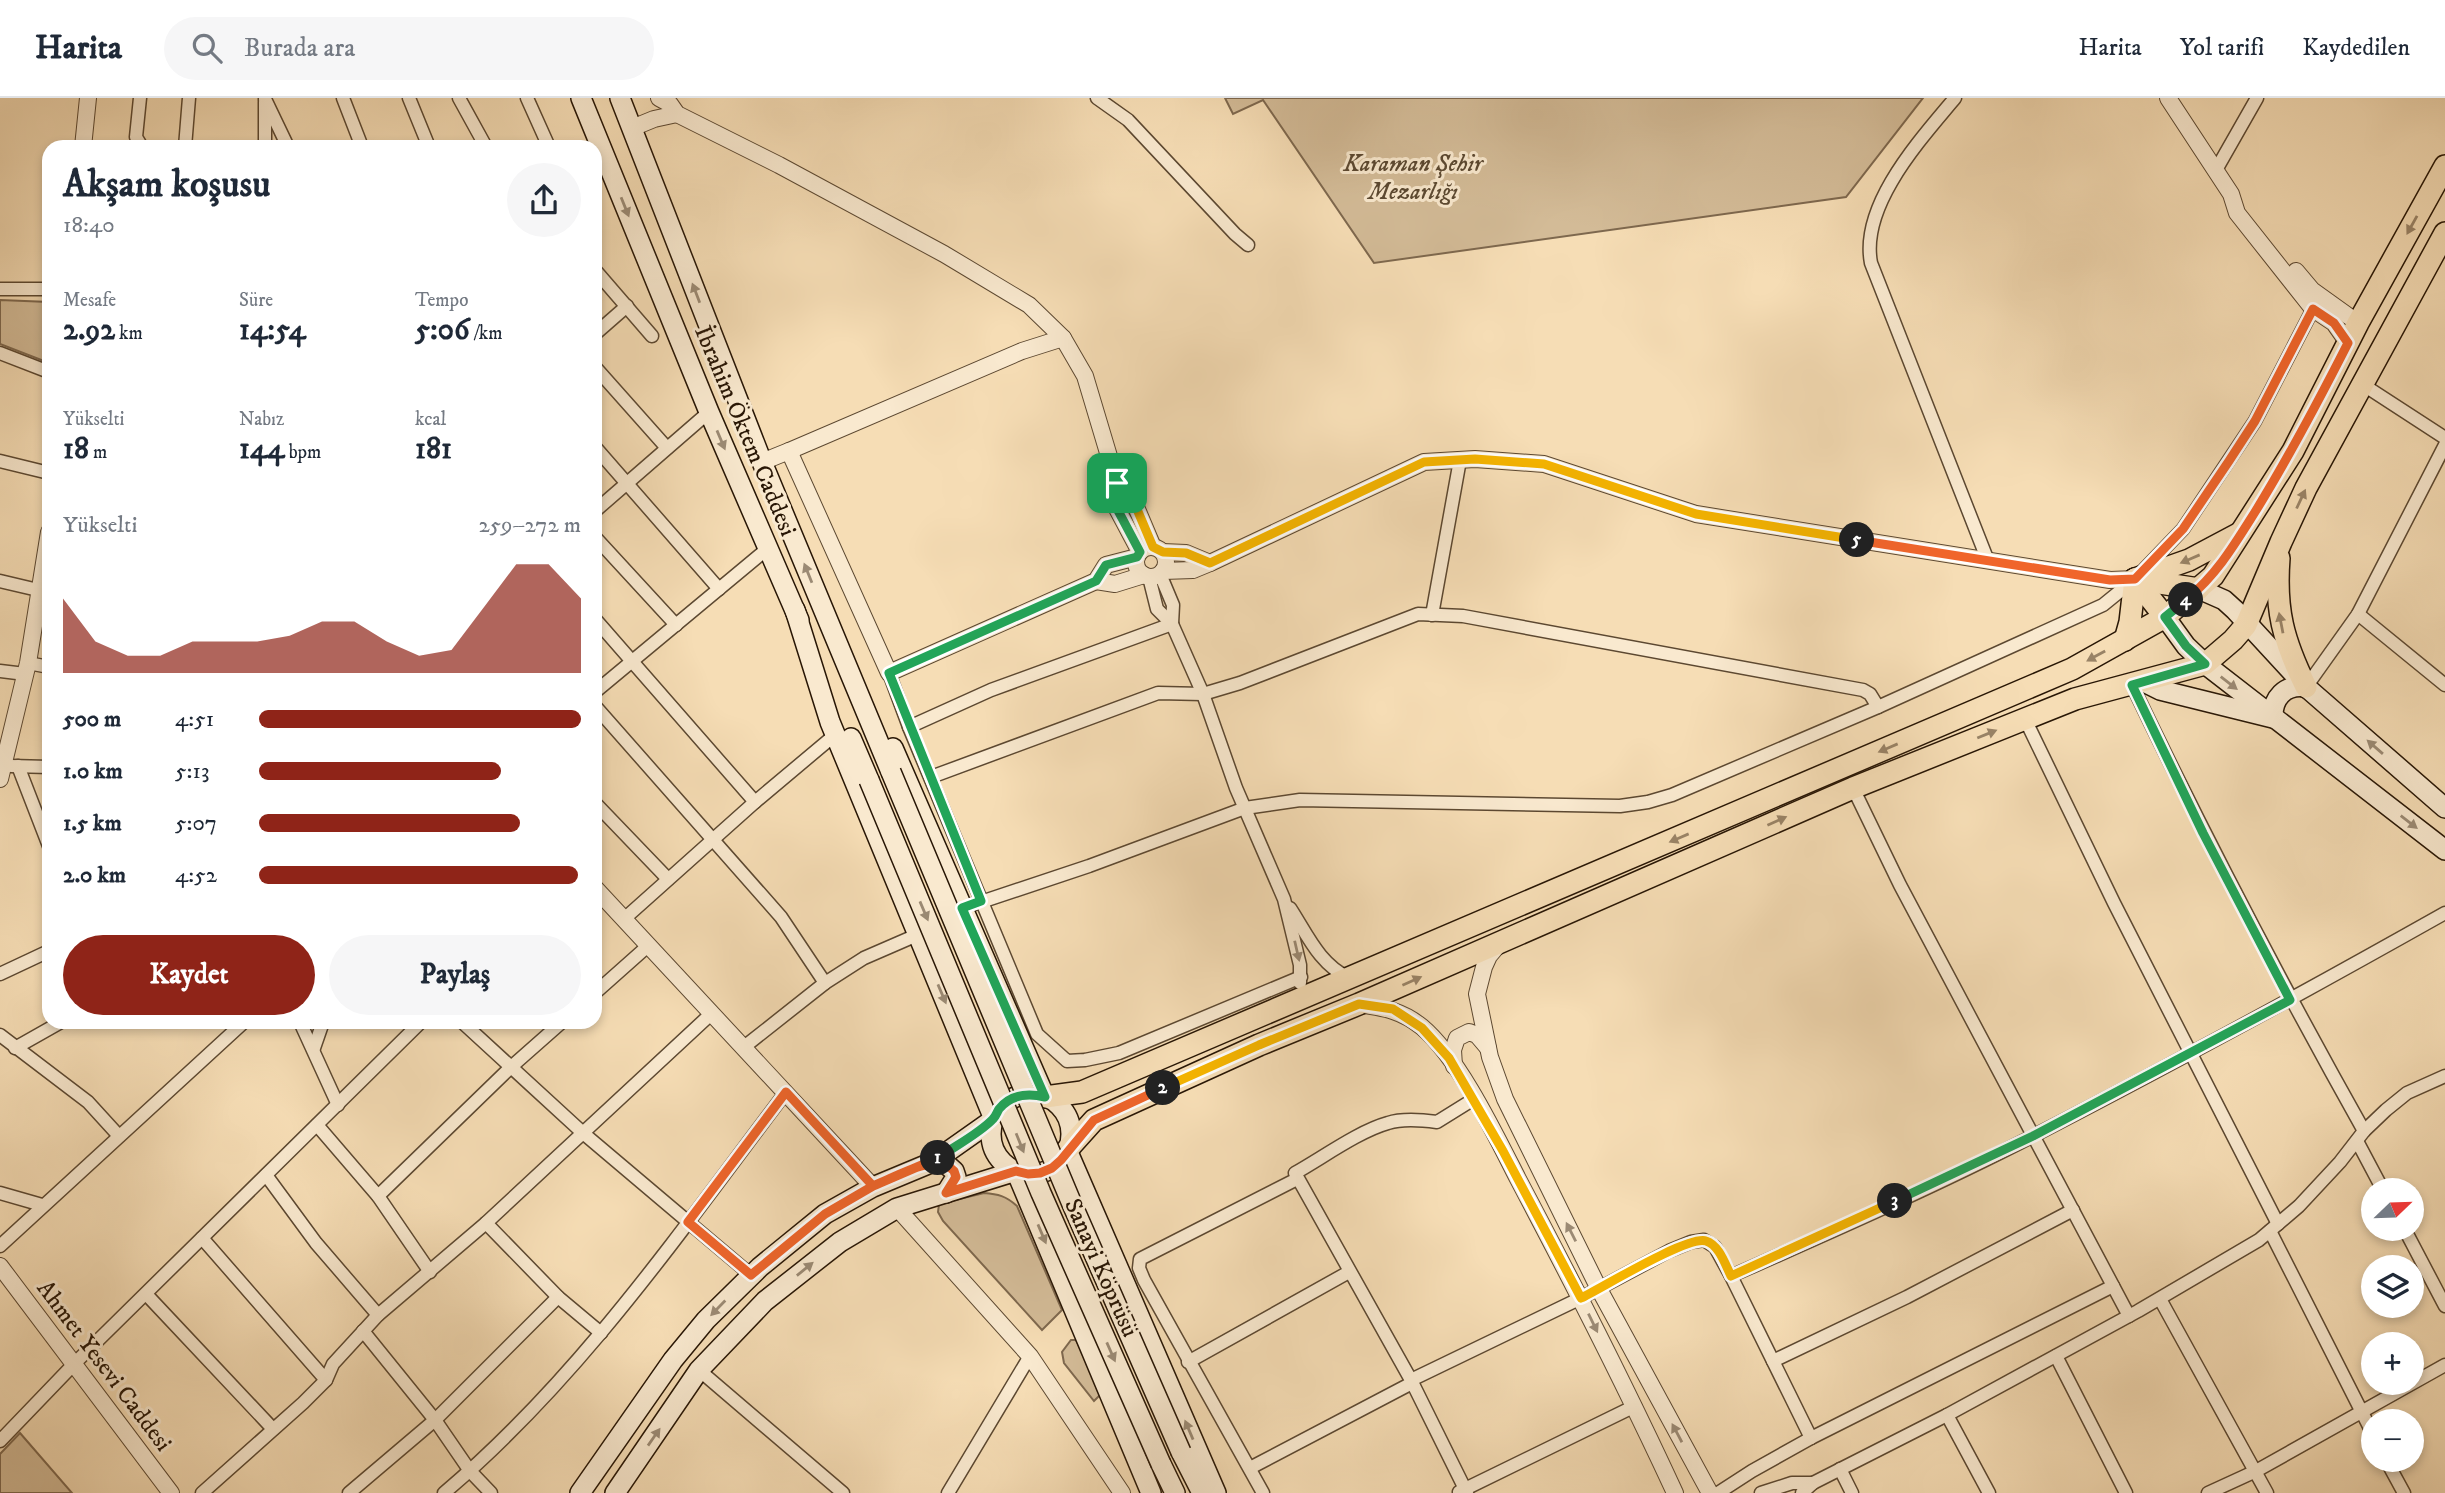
<!DOCTYPE html>
<html lang="tr">
<head>
<meta charset="utf-8">
<style>
	body { margin:0; font-family:"IM FELL DW Pica",serif; background:#f6f6f7; color:#1f2937; height:100vh; display:flex; flex-direction:column; font-size:26px; white-space:nowrap }
	* { box-sizing:border-box; margin:0 }
	p { font-size:23px; color:#747a83 }
	.icon { flex:none; width:38px; height:38px; fill:none; stroke:currentColor; stroke-width:2; stroke-linecap:round; stroke-linejoin:round }
	.map { position:relative; flex:1; overflow:hidden }
	.details { position:absolute; left:42px; top:42px; width:560px; height:889px; display:flex; flex-direction:column; background:#fff; border-radius:21px; box-shadow:0 4px 10px #0003 }
	.details>* { flex:none }
	.needle { width:46px; rotate:67deg }
	.fabs { position:absolute; left:2361px; top:1080px; display:grid; gap:14px }
	.fabs a { display:grid; place-items:center; width:63px; height:63px; border-radius:50%; background:#fff; box-shadow:0 4px 10px #0003; font-size:35px }
	.pin { position:absolute; display:grid; place-items:center; width:60px; height:60px; color:#fff; margin:-30px; border-radius:14px; box-shadow:0 4px 10px #0006 }
	.km { position:absolute; width:35px; height:35px; margin:-18px; border-radius:50%; background:#222; color:#fff; font-size:19px; line-height:35px; text-align:center }
	.round { display:grid; place-items:center; flex:none; width:74px; height:74px; border-radius:37px; background:#f6f6f7 }
	.summary { display:flex; align-items:center; justify-content:space-between; height:119px; padding:0 21px }
	h1 { font-size:38px; font-weight:700; line-height:52px }
	.stats { display:grid; grid-template-columns:repeat(3,1fr); gap:10px; height:119px; padding:7px 21px }
	.stats div { display:grid; align-content:center }
	.stats b { font-size:30px; font-weight:700 }
	.stats small { font-size:19px; font-weight:400 }
	.stats p { font-size:19px }
	.chart { height:196px; padding:14px 21px }
	.chart p { display:flex; justify-content:space-between }
	.chart svg { width:100%; height:126px; margin-top:7px; fill:#8f2418; opacity:.7 }
	.cta { display:flex; gap:14px; margin-top:auto; padding:14px 21px }
	.cta a { flex:1; height:80px; border-radius:42px; background:#8f2418; color:#fff; font-size:28px; font-weight:700; line-height:80px; text-align:center }
	.cta a+a { background:#f6f6f7; color:#1f2937 }
	ul { padding:0 21px; list-style:none; font-size:23px }
	li { display:grid; grid-template-columns:112px 84px 1fr; align-items:center; height:52px }
	li i { height:18px; border-radius:9px; background:#8f2418 }
	header { display:flex; align-items:center; gap:42px; box-sizing:border-box; height:98px; padding:0 35px; background:#fff; border-bottom:2px solid #e0e1e3 }
	header strong { font-size:33px }
	nav { display:flex; gap:38px; margin-inline-start:auto; font-size:24px }
	.search { width:490px; height:63px; background:#f6f6f7; display:flex; align-items:center; gap:18px; box-sizing:border-box; padding:0 24px; border-radius:38px; color:#747a83; font-size:26px }
	.map>svg:first-child { display:block }
	.green { fill:#d3bb97; stroke:#7e684e; stroke-width:2 }
	.lines { fill:none; stroke-linecap:round; stroke-linejoin:round }
	.minor-casing { stroke:#5c4831; stroke-width:15 }
	.tertiary-casing { stroke:#5c4831; stroke-width:18 }
	.secondary-casing { stroke:#281605; stroke-width:22 }
	.primary-casing { stroke:#281605; stroke-width:24 }
	.minor { stroke:#f9e9cf; stroke-width:12 }
	.tertiary { stroke:#f9e9cf; stroke-width:16 }
	.secondary { stroke:#f9e9cf; stroke-width:19 }
	.primary { stroke:#f6ddb5; stroke-width:21 }
	.secondary-bridge-casing { stroke:#281605; stroke-width:22; stroke-linecap:butt }
	.secondary-bridge { stroke:#f9e9cf; stroke-width:19 }
	.oneway { fill:#9b8a74 }
	.oneway2 { fill:#998366 }
	.split-1-casing { stroke:#fff; stroke-width:14 }
	.split-2-casing { stroke:#fff; stroke-width:14 }
	.split-3-casing { stroke:#fff; stroke-width:14 }
	.split-4-casing { stroke:#fff; stroke-width:14 }
	.split-5-casing { stroke:#fff; stroke-width:14 }
	.split-6-casing { stroke:#fff; stroke-width:14 }
	.split-1 { stroke:#22a559; stroke-width:9 }
	.split-2 { stroke:#f0652b; stroke-width:9 }
	.split-3 { stroke:#f5b400; stroke-width:9 }
	.split-4 { stroke:#22a559; stroke-width:9 }
	.split-5 { stroke:#f0652b; stroke-width:9 }
	.split-6 { stroke:#f5b400; stroke-width:9 }
	.labels { text-anchor:middle; dominant-baseline:central; stroke-width:6; stroke-linejoin:round; paint-order:stroke }
	.park-label { font-size:24px; font-style:italic; fill:#5b4831; stroke:#f9e9cf }
	.street-label { font-size:24px; fill:#281605; stroke:#f9e9cf }
</style>
</head>
<body>
<header>
<strong>Harita</strong>
<div class="search"><svg class="icon" aria-label="search" viewBox="0 0 24 24"><circle cx="10" cy="10" r="6"/><path d="M15 15l6 6"/></svg>Burada ara</div>
<nav><a>Harita</a><a>Yol tarifi</a><a>Kaydedilen</a></nav>
</header>
<div class="map">
<svg width="2445" height="1395" viewBox="0 0 2445 1395">
	<rect width="100%" height="100%" fill="#f6ddb5"/>
	<filter id="stains"><feTurbulence type="fractalNoise" baseFrequency=".00286" numOctaves="4"/><feColorMatrix values="0 0 0 0 .2 0 0 0 0 .09 0 0 0 0 .02 0 0 0 .5 -.17"/></filter>
	<radialGradient id="worn" r=".72"><stop offset=".6" stop-color="#630" stop-opacity="0"/><stop offset="1" stop-color="#630" stop-opacity=".3"/></radialGradient>
	<g class="green">
		<polygon points="1225,0 1923,0 1846,99 1374,165 1263,2 1233,16"/>
		<polygon points="0,202 49,204 49,265 0,246"/>
		<path d="M 984,1095 C 998,1096 1006,1098 1017,1108 L 1062,1212 L 1042,1232 L 943,1123 L 938,1114 L 939,1106 Z"/>
		<polygon points="1071,1242 1076,1242 1102,1295 1094,1303 1064,1265 1062,1254"/>
		<polygon points="20,1335 72,1395 0,1395 0,1356"/>
	</g>
	<g class="lines">
		<defs>
			<g id="minor">
				<polyline points="140,0 136,39 142,49"/>
				<polyline points="343,0 362,49"/>
				<polyline points="409,0 429,49"/>
				<polyline points="459,0 486,49"/>
				<polyline points="527,0 549,49"/>
				<polyline points="1097,0 1128,22 1235,136 1248,147"/>
				<path d="M 1955,0 C 1920,42 1860,107 1871,165 L 1988,463"/>
				<polyline points="265,1 288,49"/>
				<polyline points="185,49 189,0"/>
				<polyline points="265,49 265,4"/>
				<polyline points="2216,72 2257,0"/>
				<polyline points="595,172 652,238"/>
				<polyline points="0,191 49,191"/>
				<polyline points="595,236 627,208"/>
				<polyline points="0,255 49,274"/>
				<polyline points="595,269 667,350"/>
				<polyline points="2362,286 2445,340"/>
				<polyline points="595,349 719,491"/>
				<polyline points="0,363 49,375"/>
				<polyline points="595,413 709,314"/>
				<polyline points="595,439 676,527"/>
				<polyline points="1160,476 1173,507 1172,526"/>
				<polyline points="1149,479 1157,511 1172,526 1203,596 1236,690 1284,801 1300,867 1300,885"/>
				<polyline points="0,483 38,492"/>
				<polyline points="2358,516 2445,587"/>
				<polyline points="1432,517 1460,362"/>
				<polyline points="595,521 755,704"/>
				<polyline points="28,565 49,569"/>
				<polyline points="0,573 25,576"/>
				<polyline points="889,575 909,629 1037,936 1067,963 1085,962 1119,955 1301,879"/>
				<path d="M 2132,587 C 2205,739 2282,887 2364,1033"/>
				<polyline points="2306,589 2358,516 2445,347"/>
				<polyline points="595,594 767,451"/>
				<polyline points="595,608 781,819 825,885"/>
				<polyline points="2025,621 2114,805 2278,1126"/>
				<polyline points="909,629 991,592 1172,526"/>
				<polyline points="11,668 49,669"/>
				<polyline points="18,668 49,748"/>
				<polyline points="931,679 1158,595 1203,596 1240,585 1418,516 1463,518 1863,592 1870,596 1878,609"/>
				<polyline points="1853,690 1900,787 2129,1218"/>
				<polyline points="595,705 668,781"/>
				<polyline points="963,810 1089,768 1245,710 1300,702 1620,708 1648,704 1672,697 1878,609 2103,507 2135,481 2183,431 2255,323 2313,211"/>
				<path d="M 1290,810 C 1307,836 1319,866 1349,880"/>
				<polyline points="624,821 755,704 836,636"/>
				<polyline points="0,876 49,853"/>
				<polyline points="595,895 649,847"/>
				<polyline points="300,924 338,1007"/>
				<polyline points="462,924 583,1035 751,1177"/>
				<polyline points="0,937 88,1004 119,1038"/>
				<polyline points="744,949 825,885 864,860 917,837"/>
				<polyline points="15,950 61,924"/>
				<polyline points="314,950 323,924"/>
				<polyline points="317,1027 378,1098 430,1174"/>
				<polyline points="2357,1043 2383,1092"/>
				<polyline points="266,1077 316,1145 378,1217"/>
				<polyline points="0,1095 42,1107"/>
				<polyline points="378,1098 511,969 562,924"/>
				<polyline points="486,1125 558,1199 601,1235"/>
				<polyline points="2404,1130 2445,1208"/>
				<polyline points="2270,1133 2373,1336"/>
				<polyline points="202,1140 326,1282"/>
				<polyline points="0,1148 244,924"/>
				<path d="M 1731,1178 C 1833,1133 1936,1088 2035,1037 C 2173,966 2310,891 2445,815"/>
				<polyline points="146,1196 273,1331"/>
				<polyline points="2160,1201 2267,1395"/>
				<polyline points="363,1233 435,1322 470,1373 491,1395"/>
				<polyline points="2056,1258 2126,1395"/>
				<polyline points="1773,1263 1907,1199 2073,1112"/>
				<polyline points="1188,1264 1349,1174"/>
				<polyline points="699,1272 843,1395"/>
				<polyline points="1411,1282 1581,1200 1669,1153 1691,1144 1704,1142 1715,1149 1731,1178 1811,1340"/>
				<polyline points="1947,1317 1989,1395"/>
				<polyline points="0,1343 74,1266 421,924"/>
				<polyline points="2386,1362 2404,1395"/>
				<polyline points="1250,1370 1412,1285"/>
				<polyline points="1840,1371 1852,1395"/>
				<polyline points="1813,1385 1947,1317 2138,1213 2259,1142 2299,1108 2340,1064 2364,1033 2386,1012 2407,995 2445,978"/>
				<polyline points="1459,1394 1635,1308"/>
				<polyline points="202,1395 303,1305 326,1282 333,1266 378,1217 486,1125 712,915"/>
				<polyline points="349,1395 435,1322 558,1199"/>
				<path d="M 444,1395 C 579,1281 680,1134 786,994"/>
				<polyline points="948,1395 1030,1258"/>
				<polyline points="1263,1395 1144,1182 1139,1170 1140,1161 1297,1081"/>
				<path d="M 1467,1395 L 1411,1282 L 1295,1075 C 1322,1060 1359,1033 1388,1025 C 1403,1020 1422,1022 1437,1024 L 1474,1001"/>
				<polyline points="1718,1395 1752,1373 1811,1340 2113,1188"/>
				<polyline points="1761,1395 1792,1385 1813,1385 1802,1395"/>
				<polyline points="2208,1395 2256,1373 2445,1267"/>
			</g>
			<g id="tertiary">
				<polyline points="659,0 670,6 677,16 779,67 944,156 1029,207 1063,240 1085,278 1117,385 1114,405 1140,454"/>
				<polyline points="2168,0 2231,96 2237,115 2313,211 2334,225 2348,245"/>
				<polyline points="632,30 654,21 677,16"/>
				<polyline points="83,49 88,0"/>
				<polyline points="2296,173 2312,192 2358,225"/>
				<polyline points="789,353 1022,253 1063,240"/>
				<polyline points="762,364 789,353 889,575 1096,483 1106,467 1137,459"/>
				<polyline points="1117,385 1131,397 1153,449"/>
				<circle cx="1151" cy="464" r="15"/>
				<polyline points="1163,454 1186,455 1210,465"/>
				<polyline points="1163,473 1193,472 1210,465 1424,364 1475,361 1544,366 1696,416 2110,482 2135,481"/>
				<polyline points="1096,483 1115,486 1144,477"/>
				<polyline points="0,681 28,565 49,434"/>
				<polyline points="595,790 873,1089"/>
				<polyline points="1500,845 1489,858 1484,869 1477,896 1490,959 1505,1001 1599,1191 1710,1395"/>
				<path d="M 1359,906 C 1384,910 1401,912 1422,929 C 1459,960 1496,1038 1518,1081 C 1573,1185 1626,1289 1675,1395"/>
				<polyline points="1454,968 1453,952 1457,940 1469,934 1477,937 1488,950"/>
				<polyline points="897,1110 1030,1258 1122,1395"/>
				<polyline points="0,1168 171,1395"/>
			</g>
			<g id="secondary">
				<polyline points="581,0 709,314 799,522"/>
				<polyline points="620,0 762,364 891,674"/>
				<polyline points="2199,491 2224,502 2235,512 2306,589 2445,710"/>
				<polyline points="2165,519 2186,548 2205,566 2445,752"/>
				<path d="M 2144,584 L 2160,592 L 2273,620 C 2272,600 2285,586 2306,589"/>
				<polyline points="851,640 869,682"/>
				<polyline points="893,650 1045,999"/>
				<circle cx="1031" cy="1036" r="40"/>
				<polyline points="1067,1052 1216,1395"/>
				<polyline points="933,1064 945,1065 954,1073 956,1079 946,1095"/>
				<polyline points="1181,1354 1202,1395"/>
				<polyline points="1161,1366 1175,1395"/>
				<polyline points="580,1395 673,1262 706,1222 760,1169 825,1116 873,1089 933,1064 994,1021 830,624 795,512"/>
				<polyline points="615,1395 699,1272 765,1203 840,1144 897,1110 1016,1073 1151,1395"/>
			</g>
			<g id="primary">
				<path d="M 2279,460 C 2275,512 2283,542 2306,589"/>
				<polyline points="2135,481 2189,462 2238,436"/>
				<polyline points="2135,481 2165,519"/>
				<polyline points="2140,482 2199,491"/>
				<polyline points="2125,542 2130,524 2135,481"/>
				<polyline points="1045,999 1082,994 2072,571 2165,519 2213,478 2293,353 2358,225 2445,68"/>
				<polyline points="1067,1052 1094,1022 1259,947 1359,906 1853,690 2075,601 2205,566 2233,542 2246,527 2281,444 2306,390 2445,135"/>
			</g>
		</defs>
		<use href="#minor" class="minor-casing"/>
		<use href="#tertiary" class="tertiary-casing"/>
		<use href="#secondary" class="secondary-casing"/>
		<use href="#primary" class="primary-casing"/>
		<use href="#minor" class="minor"/>
		<use href="#tertiary" class="tertiary"/>
		<use href="#secondary" class="secondary"/>
		<use href="#primary" class="primary"/>
		<defs>
			<g id="secondary-bridge">
				<polyline points="891,674 1072,1106 1181,1354"/>
				<polyline points="869,682 1041,1095 1161,1366"/>
			</g>
		</defs>
		<use href="#secondary-bridge" class="secondary-bridge-casing"/>
		<use href="#secondary-bridge" class="secondary-bridge"/>
	</g>
	<defs><path id="oneway-solid" d="M-6-.8H1V-3.2L6.5 0L1 3.2V.8H-6Z" transform="scale(1.75)"/></defs>
	<g class="oneway">
		<use href="#oneway-solid" transform="translate(625 109) rotate(68)"/>
		<use href="#oneway-solid" transform="translate(696 195) rotate(-111)"/>
		<use href="#oneway-solid" transform="translate(721 342) rotate(67)"/>
		<use href="#oneway-solid" transform="translate(808 475) rotate(-112)"/>
		<use href="#oneway-solid" transform="translate(2229 585) rotate(38)"/>
		<use href="#oneway-solid" transform="translate(2375 649) rotate(-139)"/>
		<use href="#oneway-solid" transform="translate(2409 724) rotate(38)"/>
		<use href="#oneway-solid" transform="translate(924 813) rotate(67)"/>
		<use href="#oneway-solid" transform="translate(1297 853) rotate(77)"/>
		<use href="#oneway-solid" transform="translate(942 896) rotate(67)"/>
		<use href="#oneway-solid" transform="translate(1020 1045) rotate(68)"/>
		<use href="#oneway-solid" transform="translate(1571 1134) rotate(-117)"/>
		<use href="#oneway-solid" transform="translate(1042 1136) rotate(67)"/>
		<use href="#oneway-solid" transform="translate(805 1171) rotate(-39)"/>
		<use href="#oneway-solid" transform="translate(718 1210) rotate(134)"/>
		<use href="#oneway-solid" transform="translate(1593 1225) rotate(64)"/>
		<use href="#oneway-solid" transform="translate(1111 1254) rotate(66)"/>
		<use href="#oneway-solid" transform="translate(1189 1332) rotate(-113)"/>
		<use href="#oneway-solid" transform="translate(1677 1335) rotate(-118)"/>
		<use href="#oneway-solid" transform="translate(654 1339) rotate(-55)"/>
	</g>
	<g class="oneway2">
		<use href="#oneway-solid" transform="translate(2412 127) rotate(119)"/>
		<use href="#oneway-solid" transform="translate(2301 401) rotate(-65)"/>
		<use href="#oneway-solid" transform="translate(2190 461) rotate(157)"/>
		<use href="#oneway-solid" transform="translate(2281 525) rotate(-101)"/>
		<use href="#oneway-solid" transform="translate(2096 558) rotate(151)"/>
		<use href="#oneway-solid" transform="translate(1987 636) rotate(-22)"/>
		<use href="#oneway-solid" transform="translate(1888 650) rotate(157)"/>
		<use href="#oneway-solid" transform="translate(1777 723) rotate(-24)"/>
		<use href="#oneway-solid" transform="translate(1679 740) rotate(157)"/>
		<use href="#oneway-solid" transform="translate(1412 883) rotate(-24)"/>
	</g>
	<g class="lines">
		<defs>
			<path id="split-1" d="M 938,1060 C 955,1048 980,1035 993,1021 C 996,1018 997,1014 999,1011 C 1011,996 1028,995 1045,999 L 962,810 L 981,803 L 889,575 L 1096,483 L 1106,467 L 1137,459 L 1140,454 L 1114,405 L 1117,385"/>
			<path id="split-2" d="M 938,1060 L 873,1088 L 825,1116 L 751,1177 L 688,1124 L 786,994 L 873,1088 C 894,1080 936,1053 954,1073 L 956,1079 L 946,1095 L 1016,1073 L 1028,1076 L 1040,1075 L 1052,1070 L 1061,1062 L 1094,1022 L 1163,990"/>
			<path id="split-3" d="M 1163,990 L 1259,947 L 1359,906 L 1393,911 L 1422,930 L 1449,960 L 1503,1053 L 1581,1200 C 1602,1190 1688,1137 1706,1143 C 1719,1147 1725,1166 1731,1178 L 1895,1103"/>
			<polyline id="split-4" points="1895,1103 2033,1038 2290,902 2203,735 2132,587 2205,566 2186,548 2165,519 2186,502"/>
			<path id="split-5" d="M 1857,442 L 2110,482 L 2135,481 L 2183,431 L 2229,363 L 2255,323 L 2313,211 L 2334,225 L 2348,245 C 2318,304 2289,359 2255,414 C 2233,449 2217,476 2186,502"/>
			<polyline id="split-6" points="1117,385 1131,397 1153,449 1163,454 1186,455 1210,465 1424,364 1475,361 1544,366 1696,416 1857,442"/>
		</defs>
		<use href="#split-1" class="split-1-casing"/>
		<use href="#split-2" class="split-2-casing"/>
		<use href="#split-3" class="split-3-casing"/>
		<use href="#split-4" class="split-4-casing"/>
		<use href="#split-5" class="split-5-casing"/>
		<use href="#split-6" class="split-6-casing"/>
		<use href="#split-1" class="split-1"/>
		<use href="#split-2" class="split-2"/>
		<use href="#split-3" class="split-3"/>
		<use href="#split-4" class="split-4"/>
		<use href="#split-5" class="split-5"/>
		<use href="#split-6" class="split-6"/>
	</g>
	<g class="labels">
		<g class="park-label">
			<text x="1413" y="66">Karaman Şehir<tspan x="1413" dy="28">Mezarlığı</tspan></text>
		</g>
		<g class="street-label">
			<text transform="translate(745 333) rotate(67)">İbrahim Öktem Caddesi</text>
			<text transform="translate(1101 1170) rotate(66)">Sanayi Köprüsü</text>
			<text transform="translate(104 1268) rotate(53)">Ahmet Yesevi Caddesi</text>
		</g>
	</g>
	<rect width="100%" height="100%" filter="url(#stains)"/>
	<rect width="100%" height="100%" fill="url(#worn)"/>
</svg>
<div class="fabs">
<a><svg class="needle" viewBox="-14 -14 28 28"><path d="M0-13l5 13h-10z" fill="#e53935"/><path d="M0 13l5-13h-10z" fill="#747a83"/></svg></a>
<a><svg class="icon" aria-label="layers" viewBox="0 0 24 24"><path d="M12 4l9 5-9 5-9-5zM3 14l9 5 9-5"/></svg></a>
<a>+</a>
<a>−</a>
</div>
<div class="pin" style="left:1117px;top:385px;background:#1e9e55"><svg class="icon" aria-label="arrive" viewBox="0 0 24 24"><path d="M6 21V4h12l-3 4 3 4H6"/></svg></div>
<b class="km" style="left:938px;top:1060px">1</b>
<b class="km" style="left:1163px;top:990px">2</b>
<b class="km" style="left:1895px;top:1103px">3</b>
<b class="km" style="left:2186px;top:502px">4</b>
<b class="km" style="left:1857px;top:442px">5</b>
<section class="details">
<div class="summary"><div><h1>Akşam koşusu</h1><p>18:40</p></div><a class="round"><svg class="icon" aria-label="share" viewBox="0 0 24 24"><path d="M12 15V3M7 8l5-5 5 5M5 13v7h14v-7"/></svg></a></div>
<div class="stats">
<div><p>Mesafe</p><b>2.92<small> km</small></b></div>
<div><p>Süre</p><b>14:54</b></div>
<div><p>Tempo</p><b>5:06<small> /km</small></b></div>
</div>
<div class="stats">
<div><p>Yükselti</p><b>18<small> m</small></b></div>
<div><p>Nabız</p><b>144<small> bpm</small></b></div>
<div><p>kcal</p><b>181</b></div>
</div>
<div class="chart"><p><span>Yükselti</span>259–272 m</p>
<svg viewBox="0 0 160 44" preserveAspectRatio="none"><path d="M0 44V18L10 33L20 38L30 38L40 33L50 33L60 33L70 31L80 26L90 26L100 33L110 38L120 36L130 21L140 6L150 6L160 18V44z"/></svg>
</div>
<ul>
<li><b>500 m</b>4:51<i style="width:100%"></i></li>
<li><b>1.0 km</b>5:13<i style="width:75%"></i></li>
<li><b>1.5 km</b>5:07<i style="width:81%"></i></li>
<li><b>2.0 km</b>4:52<i style="width:99%"></i></li>
</ul>
<div class="cta"><a>Kaydet</a><a>Paylaş</a></div>
</section>
</div>
</body>
</html>
